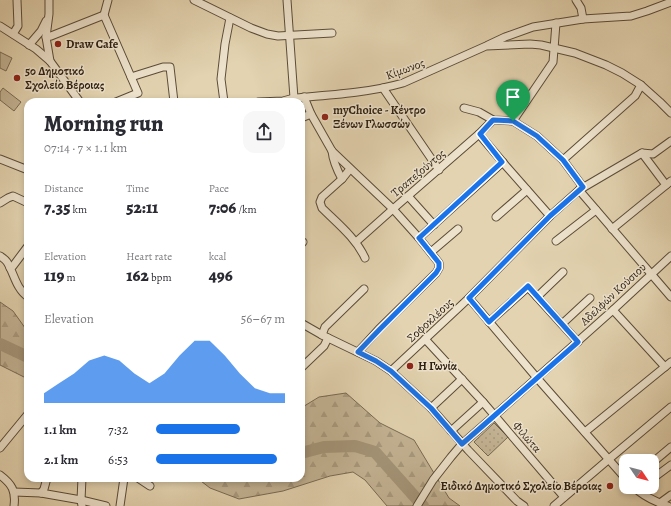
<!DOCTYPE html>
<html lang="en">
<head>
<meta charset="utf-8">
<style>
	body { margin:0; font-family:Alegreya,serif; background:#f7f7f7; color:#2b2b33; height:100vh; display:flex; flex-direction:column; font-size:15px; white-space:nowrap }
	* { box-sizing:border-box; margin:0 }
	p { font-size:13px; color:#7c7c81 }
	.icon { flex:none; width:22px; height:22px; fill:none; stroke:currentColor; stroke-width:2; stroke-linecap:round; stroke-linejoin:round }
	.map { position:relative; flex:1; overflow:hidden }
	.sheet { position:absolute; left:24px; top:98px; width:281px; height:384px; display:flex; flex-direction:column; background:#fff; border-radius:12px; box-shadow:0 2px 6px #0003 }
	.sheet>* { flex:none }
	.needle { width:26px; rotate:125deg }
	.tools { position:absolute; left:619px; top:454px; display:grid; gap:8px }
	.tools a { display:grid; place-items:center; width:40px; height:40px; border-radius:8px; background:#fff; box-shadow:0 2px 6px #0003; font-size:20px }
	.pin { position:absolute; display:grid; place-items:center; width:34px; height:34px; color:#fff; margin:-41px -17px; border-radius:50% 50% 50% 0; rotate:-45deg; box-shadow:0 0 4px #0007 }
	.pin .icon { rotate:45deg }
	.round { display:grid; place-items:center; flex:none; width:42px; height:42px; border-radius:12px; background:#f7f7f7 }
	.headline { display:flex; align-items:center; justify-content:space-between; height:68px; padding:0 20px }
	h1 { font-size:22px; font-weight:800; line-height:30px }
	.metrics { display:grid; grid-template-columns:repeat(3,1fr); gap:6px; height:68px; padding:4px 20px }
	.metrics div { display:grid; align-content:center }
	.metrics b { font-size:17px; font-weight:800 }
	.metrics small { font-size:11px; font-weight:400 }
	.metrics p { font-size:11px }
	.chart { height:112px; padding:8px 20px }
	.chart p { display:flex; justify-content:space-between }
	.chart svg { width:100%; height:72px; margin-top:4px; fill:#1a73e8; opacity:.7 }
	ul { padding:0 20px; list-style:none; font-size:13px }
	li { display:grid; grid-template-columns:64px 48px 1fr; align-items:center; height:30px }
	li i { height:10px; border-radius:5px; background:#1a73e8 }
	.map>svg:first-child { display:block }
	.grass { fill:url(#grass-dots); stroke:#786a53 }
	.forest { fill:url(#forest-firs); stroke:#786a53 }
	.garden { fill:#c4b495; stroke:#786a53 }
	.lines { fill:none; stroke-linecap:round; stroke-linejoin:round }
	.river { stroke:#a5967a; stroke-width:12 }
	.minor-casing { stroke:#5a4c39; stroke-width:9 }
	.minor { stroke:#ede2cc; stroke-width:7 }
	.route-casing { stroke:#fff; stroke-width:8 }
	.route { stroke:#1a73e8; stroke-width:5 }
	.poi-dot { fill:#8f2418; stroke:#ede2cc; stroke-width:1.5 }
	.labels { text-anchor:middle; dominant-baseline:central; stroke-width:3; stroke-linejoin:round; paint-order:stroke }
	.poi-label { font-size:12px; font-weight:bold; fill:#2d1f11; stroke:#ede2cc; text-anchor:start }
	.street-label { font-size:12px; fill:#2d1f11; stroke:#ede2cc }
</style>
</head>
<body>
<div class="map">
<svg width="671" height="506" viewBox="0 0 671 506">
	<defs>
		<pattern id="grass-dots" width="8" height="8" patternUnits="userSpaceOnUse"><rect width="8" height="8" fill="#c4b495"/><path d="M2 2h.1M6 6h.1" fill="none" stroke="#a99a7f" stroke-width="1.8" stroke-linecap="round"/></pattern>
		<pattern id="forest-firs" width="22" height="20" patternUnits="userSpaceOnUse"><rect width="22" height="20" fill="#c4b495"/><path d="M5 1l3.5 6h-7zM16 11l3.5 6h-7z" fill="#a99a7f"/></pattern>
	</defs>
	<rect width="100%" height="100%" fill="#e3d3b0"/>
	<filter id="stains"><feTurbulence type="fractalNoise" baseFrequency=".005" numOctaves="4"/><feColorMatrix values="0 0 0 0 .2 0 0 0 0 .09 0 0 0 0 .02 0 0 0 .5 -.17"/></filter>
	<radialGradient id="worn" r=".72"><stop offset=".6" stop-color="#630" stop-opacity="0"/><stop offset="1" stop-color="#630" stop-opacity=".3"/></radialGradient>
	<polygon class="grass" points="494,423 508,437 488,456 474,442"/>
	<g class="forest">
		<polygon points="0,302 13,311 28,332 28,379 0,365"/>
		<polygon points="346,393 380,423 414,440 449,498 460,506 387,506 365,480 353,472 330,476 283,491 239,499 210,488 197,478 301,478 301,408 319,397"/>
	</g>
	<g class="garden">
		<polygon points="0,52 12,58 6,71 0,68"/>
		<polygon points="3,88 21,102 14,111 0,100 0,92"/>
	</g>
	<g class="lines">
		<g class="river">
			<polyline points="0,344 28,357"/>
			<polyline points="301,453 324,447 355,446 375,452 423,506"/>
		</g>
		<defs>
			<g id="minor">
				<polyline points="49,0 49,14 46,37 50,61"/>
				<polyline points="108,0 104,15 138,93 116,102"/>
				<polyline points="194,0 251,28 267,34 278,36 332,33"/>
				<polyline points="287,0 294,98"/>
				<polyline points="576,0 581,8 583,19"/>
				<polyline points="0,26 36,49 50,61 80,102"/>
				<polyline points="13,34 18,26 17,0"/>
				<polyline points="46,37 51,36 104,15"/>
				<polyline points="29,45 41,31 46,21"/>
				<polyline points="488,45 505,37 533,27 583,19 631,16 647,11 671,2"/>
				<polyline points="131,77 163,67 170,67 174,102"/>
				<polyline points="383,88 439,170"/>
				<polyline points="304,97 311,114 332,151 393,209 419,238 439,263 439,268 436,273 379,329 358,352"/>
				<polyline points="224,102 221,79 225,44 230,18"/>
				<path d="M 258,102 L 283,101 L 294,98 C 330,95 368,93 403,83 L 486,46 L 530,44 L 541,45 L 575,53 L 606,65 L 622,73 L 641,85 L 660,102 L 671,113"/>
				<polyline points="464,108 479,112 493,120 513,121 537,136 563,160 583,187"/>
				<polyline points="301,118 311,114"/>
				<polyline points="513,121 553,62 556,23"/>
				<polyline points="479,134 506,166 550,216"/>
				<path d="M 332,151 C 333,161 337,170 342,179"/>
				<polyline points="642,153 666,185"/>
				<polyline points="0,159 28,170"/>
				<polyline points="563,160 635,96 641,85"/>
				<path d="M 350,169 L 342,179 L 322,197 L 320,202 L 322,208 C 337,223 356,238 365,258"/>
				<polyline points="579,190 671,297"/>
				<polyline points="408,196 434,225"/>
				<polyline points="0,203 8,198 13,196 28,203"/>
				<polyline points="496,217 527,190"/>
				<polyline points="612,229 671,181"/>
				<polyline points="419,238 503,162"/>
				<polyline points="556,241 596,210"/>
				<polyline points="356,242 393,209 479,134 493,120"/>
				<polyline points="301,244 303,242"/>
				<polyline points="431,252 458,229"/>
				<path d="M 0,256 C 3,258 5,259 7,262 C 14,273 16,289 28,297"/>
				<polyline points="10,268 13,266 28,246"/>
				<polyline points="537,297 563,272"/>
				<polyline points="469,298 537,378 626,479"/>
				<polyline points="613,310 665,367"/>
				<polyline points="489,322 528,287 578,342"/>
				<polyline points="301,323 322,335 376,361 391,371 431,408 468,450 517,501 524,506"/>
				<polyline points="562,324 590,298"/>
				<polyline points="322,335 325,327 364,289"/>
				<polyline points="425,339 483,402 564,497"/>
				<polyline points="301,368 324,346 328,338"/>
				<polyline points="391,371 469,298 550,216 579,190 642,153 653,154 671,141"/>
				<polyline points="431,408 462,379"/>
				<polyline points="451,431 483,402"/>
				<polyline points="585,432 671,362"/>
				<polyline points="0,448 28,414"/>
				<polyline points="652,463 671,447"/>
				<path d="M 0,475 C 12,484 16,491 14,506"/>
				<polyline points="82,478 81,500 82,506"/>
				<polyline points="138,478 150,486"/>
				<polyline points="652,479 671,465"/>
				<path d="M 634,487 C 643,496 656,502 668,506"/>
				<polyline points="14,492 41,493 81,500 106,506"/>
				<polyline points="41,493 44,489 47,478"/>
				<polyline points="660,503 671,495"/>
				<polyline points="120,506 124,478"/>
				<polyline points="417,506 433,480 451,457 462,444 494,416 613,310 671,256"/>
				<polyline points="554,506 609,459 671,407"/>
			</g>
		</defs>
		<use href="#minor" class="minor-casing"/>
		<use href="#minor" class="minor"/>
	</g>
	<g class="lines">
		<defs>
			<polygon id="route" points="493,120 513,121 537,136 563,160 583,187 550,216 469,298 489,322 528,286 578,342 494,416 462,444 431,408 391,371 376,361 358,352 380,329 436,273 439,268 439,263 419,238 502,162 480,134"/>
		</defs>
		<use href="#route" class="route-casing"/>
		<use href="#route" class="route"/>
	</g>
	<g class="poi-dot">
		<circle cx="58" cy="44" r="4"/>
		<circle cx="17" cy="78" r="4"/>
		<circle cx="325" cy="117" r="4"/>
		<circle cx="410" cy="366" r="4"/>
		<circle cx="610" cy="486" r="4"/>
	</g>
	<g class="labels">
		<g class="poi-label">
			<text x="66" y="44">Draw Cafe</text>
			<text x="25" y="71">5ο Δημοτικό<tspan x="25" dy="14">Σχολείο Βέροιας</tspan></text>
			<text x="333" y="110">myChoice - Κέντρο<tspan x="333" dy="14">Ξένων Γλωσσών</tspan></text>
			<text x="418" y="366">Η Γωνία</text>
			<text x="602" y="486" text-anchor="end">Ειδικό Δημοτικό Σχολείο Βέροιας</text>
		</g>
		<g class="street-label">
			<text transform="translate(405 69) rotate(-20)">Κίμωνος</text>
			<text transform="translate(418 173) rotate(-40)">Τραπεζούντος</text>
			<text transform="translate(613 294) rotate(-43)">Αδελφών Κούσιου</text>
			<text transform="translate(430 320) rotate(-43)">Σοφοκλέους</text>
			<text transform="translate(527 437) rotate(49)">Φιλώτα</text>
		</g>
	</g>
	<rect width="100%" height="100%" filter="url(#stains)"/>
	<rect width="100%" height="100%" fill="url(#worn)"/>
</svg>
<div class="tools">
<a><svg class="needle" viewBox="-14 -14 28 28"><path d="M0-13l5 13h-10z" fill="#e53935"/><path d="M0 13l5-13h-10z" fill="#7c7c81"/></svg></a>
</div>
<div class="pin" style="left:513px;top:121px;background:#1e9e55"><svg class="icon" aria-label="arrive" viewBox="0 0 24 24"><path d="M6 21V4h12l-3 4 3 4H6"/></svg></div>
<section class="sheet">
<div class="headline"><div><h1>Morning run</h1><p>07:14 · 7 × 1.1 km</p></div><a class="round"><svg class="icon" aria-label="share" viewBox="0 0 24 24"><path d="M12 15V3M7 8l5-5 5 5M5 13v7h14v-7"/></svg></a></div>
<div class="metrics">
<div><p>Distance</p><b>7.35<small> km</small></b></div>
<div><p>Time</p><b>52:11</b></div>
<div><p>Pace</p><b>7:06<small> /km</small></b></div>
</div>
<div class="metrics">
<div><p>Elevation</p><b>119<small> m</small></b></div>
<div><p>Heart rate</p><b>162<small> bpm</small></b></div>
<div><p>kcal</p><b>496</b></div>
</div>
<div class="chart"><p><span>Elevation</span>56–67 m</p>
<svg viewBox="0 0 160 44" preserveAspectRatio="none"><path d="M0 44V38L10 32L20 26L30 18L40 15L50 18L60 26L70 32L80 26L90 15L100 6L110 6L120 15L130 26L140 35L150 38L160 38V44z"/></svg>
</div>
<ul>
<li><b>1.1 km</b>7:32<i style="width:65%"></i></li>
<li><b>2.1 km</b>6:53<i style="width:94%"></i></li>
</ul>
</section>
</div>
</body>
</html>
